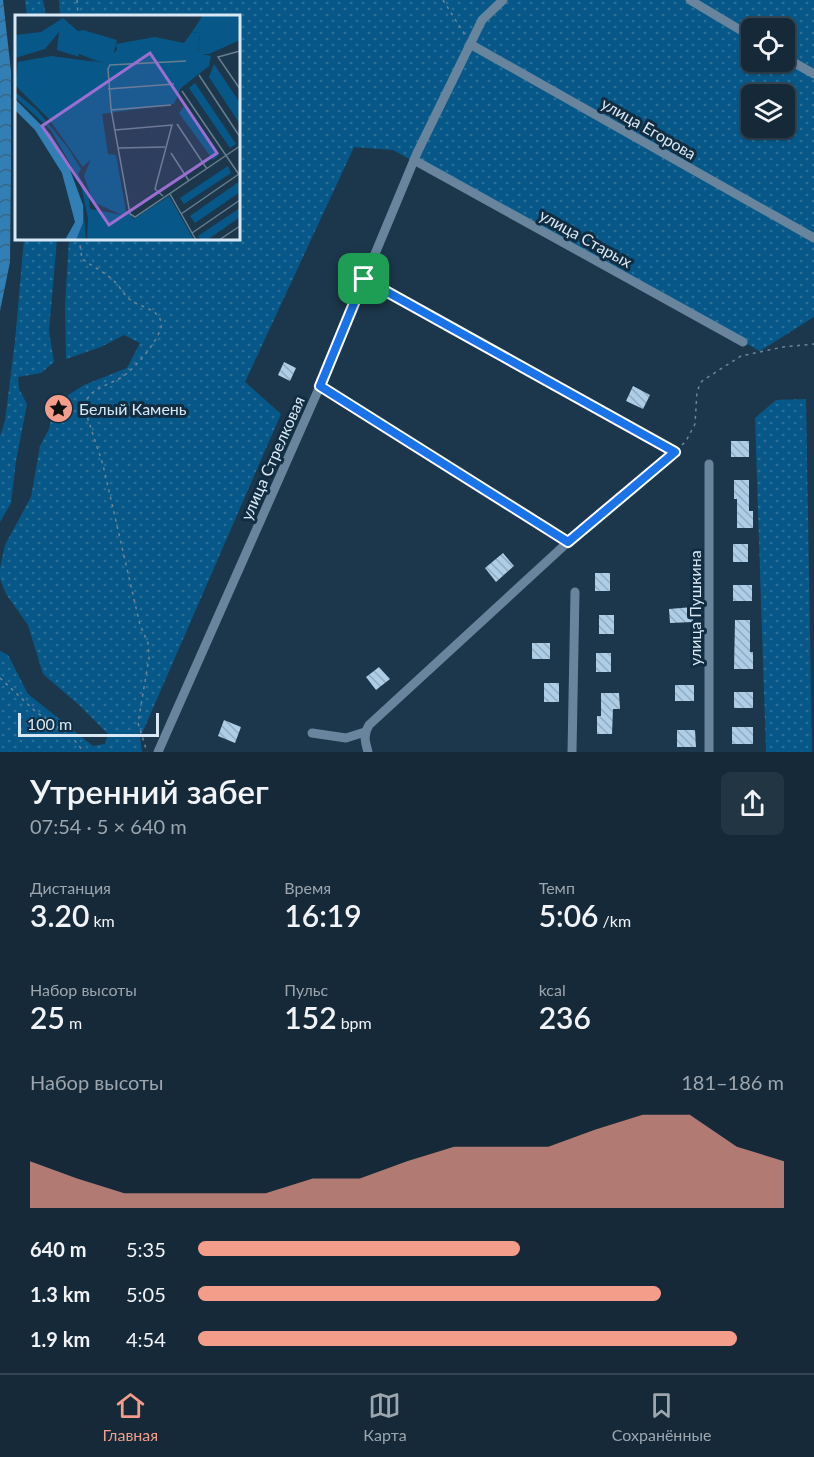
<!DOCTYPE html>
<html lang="ru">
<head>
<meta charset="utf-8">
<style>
	body { margin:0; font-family:Lato,sans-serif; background:#223543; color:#f1f3f6; height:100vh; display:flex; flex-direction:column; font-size:22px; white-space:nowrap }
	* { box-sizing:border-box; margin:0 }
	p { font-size:20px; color:#9da6ae }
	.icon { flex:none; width:33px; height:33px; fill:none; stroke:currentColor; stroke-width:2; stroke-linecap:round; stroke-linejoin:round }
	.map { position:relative; height:752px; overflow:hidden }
	.side { display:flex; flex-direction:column; background:#152938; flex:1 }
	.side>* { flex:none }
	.tools { position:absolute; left:741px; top:18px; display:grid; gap:12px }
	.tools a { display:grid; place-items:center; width:54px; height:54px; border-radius:9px; background:#152938; box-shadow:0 2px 4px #0004,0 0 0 2px #344553; font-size:30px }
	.scale { position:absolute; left:18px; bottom:15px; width:141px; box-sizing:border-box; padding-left:6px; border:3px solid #d8e8f5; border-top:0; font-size:16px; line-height:21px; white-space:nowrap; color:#d8e8f5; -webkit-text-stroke:4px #122d41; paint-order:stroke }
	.pin { position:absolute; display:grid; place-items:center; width:51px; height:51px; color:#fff; margin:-26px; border-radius:12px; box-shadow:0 3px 9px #0006 }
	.round { display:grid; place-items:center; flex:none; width:63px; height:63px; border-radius:9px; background:#223543 }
	.headline { display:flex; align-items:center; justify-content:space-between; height:102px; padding:0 30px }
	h1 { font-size:33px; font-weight:600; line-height:45px }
	.stats { display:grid; grid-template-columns:repeat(3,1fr); gap:9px; height:102px; padding:6px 30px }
	.stats div { display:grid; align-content:center }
	.stats b { font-size:30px; font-weight:600 }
	.stats small { font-size:16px; font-weight:400 }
	.stats p { font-size:16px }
	.chart { height:168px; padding:12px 30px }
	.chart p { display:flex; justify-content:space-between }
	.chart svg { width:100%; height:108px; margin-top:6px; fill:#f49d8b; opacity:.7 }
	ul { padding:0 30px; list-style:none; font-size:20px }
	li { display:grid; grid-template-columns:96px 72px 1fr; align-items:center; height:45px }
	li i { height:15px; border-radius:8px; background:#f49d8b }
	.menu { display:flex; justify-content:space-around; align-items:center; height:84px; border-top:2px solid #344553; background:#152938; font-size:16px; color:#9da6ae }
	.menu a { display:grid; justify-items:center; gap:3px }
	.menu .on { color:#f49d8b }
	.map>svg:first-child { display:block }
	.grass { fill:url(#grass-dots); fill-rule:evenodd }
	.water { fill:url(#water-waves) }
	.building { fill:url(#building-back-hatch) }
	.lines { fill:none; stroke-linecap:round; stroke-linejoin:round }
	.path { stroke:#6f8596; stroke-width:1.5; stroke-dasharray:3 4.5; stroke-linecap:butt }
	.minor { stroke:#68859d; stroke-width:9 }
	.route-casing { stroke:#fff; stroke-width:12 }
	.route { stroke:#1a73e8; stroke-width:8 }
	.labels { text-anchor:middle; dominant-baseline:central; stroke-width:6; stroke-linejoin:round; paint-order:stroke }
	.street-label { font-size:16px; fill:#d8e8f5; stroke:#122d41 }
	.poi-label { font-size:16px; fill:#d8e8f5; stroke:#122d41; text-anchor:start }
	.inset-road { fill:none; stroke:#677e8f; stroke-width:1.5 }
	.view { fill:#9c6ed2; fill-opacity:0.15; stroke:#9c6ed2; stroke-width:3 }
	.inset-edge { fill:none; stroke:#d8e8f5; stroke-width:3 }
</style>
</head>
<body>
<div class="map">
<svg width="814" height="752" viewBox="0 0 814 752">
	<defs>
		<pattern id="grass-dots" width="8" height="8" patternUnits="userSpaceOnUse" patternTransform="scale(1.5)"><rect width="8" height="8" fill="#075888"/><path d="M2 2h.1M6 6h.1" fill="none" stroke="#2a7099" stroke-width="1.8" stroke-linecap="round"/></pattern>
		<pattern id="water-waves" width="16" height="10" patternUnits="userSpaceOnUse" patternTransform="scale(1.5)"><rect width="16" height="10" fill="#317fb5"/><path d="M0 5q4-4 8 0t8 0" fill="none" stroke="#37688a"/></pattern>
		<pattern id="building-back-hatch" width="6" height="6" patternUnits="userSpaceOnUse" patternTransform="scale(1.5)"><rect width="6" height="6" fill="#aecde6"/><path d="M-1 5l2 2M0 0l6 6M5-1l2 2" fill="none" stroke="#93abbf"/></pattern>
	</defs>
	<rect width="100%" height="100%" fill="#1c374b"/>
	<g class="grass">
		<polygon points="25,0 43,0 46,16 27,16"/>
		<path d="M 59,0 L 814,0 L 814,317 L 760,351 L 393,150 L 354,147 L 245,382 L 281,414 L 140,738 L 142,752 L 0,752 L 0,651 L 8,655 L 28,694 L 93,746 L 105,744 L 108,734 L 79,705 L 43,674 L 28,625 L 6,594 L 0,579 L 0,568 L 5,545 L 31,497 L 40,446 L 49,429 L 51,420 L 45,410 L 84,385 L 127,368 L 140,343 L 124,335 L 101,347 L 66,359 L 65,306 L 69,239 L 238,238 L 238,16 L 60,16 ZM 752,28 L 784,28 L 784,62 L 752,62 ZM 752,94 L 784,94 L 784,128 L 752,128 Z"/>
		<polygon points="24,239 57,239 49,331 54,362 41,373 18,377 19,389 27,404 16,461 11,503 0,522 0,436 5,421 15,341"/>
		<polygon points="806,399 812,752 766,752 755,418 776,400"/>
	</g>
	<polygon class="water" points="0,0 3,0 11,71 11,169 10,262 0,311"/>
	<g class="building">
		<polygon points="284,362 296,368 290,381 278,375"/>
		<polygon points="633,386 650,395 643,409 626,401"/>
		<rect x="731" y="441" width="18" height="16"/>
		<polygon points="734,480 749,480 749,511 753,511 753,528 737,528 737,499 734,499"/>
		<rect x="733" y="544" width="15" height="18"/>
		<polygon points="503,553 514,566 496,582 485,568"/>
		<rect x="595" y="573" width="15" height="18"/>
		<rect x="733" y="585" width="19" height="16"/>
		<polygon points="693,607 693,622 670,623 669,609"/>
		<rect x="599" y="615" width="15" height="19"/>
		<polygon points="735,620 750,620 750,652 753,652 753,669 734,669"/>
		<rect x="532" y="643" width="18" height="16"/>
		<rect x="596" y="653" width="15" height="19"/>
		<polygon points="379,667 390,679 376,690 366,677"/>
		<rect x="544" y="683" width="15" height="19"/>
		<rect x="675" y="685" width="19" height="16"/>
		<rect x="734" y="692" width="19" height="16"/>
		<polygon points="601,693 619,693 620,709 613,709 612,734 597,734 597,716 601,716"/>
		<polygon points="224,720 241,727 235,743 218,736"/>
		<rect x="732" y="727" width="21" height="17"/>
		<polygon points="677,730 695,730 696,747 677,747"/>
	</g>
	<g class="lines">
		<g class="path">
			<polyline points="77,0 78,16"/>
			<polyline points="443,0 465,35"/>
			<path d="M 79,238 L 82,259 C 92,266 104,272 113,280 C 120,286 124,296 132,301 C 141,307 158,309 161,322 C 165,334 133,371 122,377 C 108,386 88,388 84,407 L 103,465 L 140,625 L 148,643 L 149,658 L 138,723 L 147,752"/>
			<polyline points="682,445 686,441 695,424 697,391 702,381 741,356 783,347 814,344"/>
			<polyline points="0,678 36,712 71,736 84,752"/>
		</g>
		<g class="minor">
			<polyline points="690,0 752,37"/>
			<polyline points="470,44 814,238"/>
			<polyline points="784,57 814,74"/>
			<polyline points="414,160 743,342"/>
			<path d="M 364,279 L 675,452 L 568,542 L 369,725 C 363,735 365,741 368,752"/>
			<polyline points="320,386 568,542"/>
			<polyline points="312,733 346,738 365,732"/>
			<polyline points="158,752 320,386 417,153 482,20 503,0"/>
			<polyline points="572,752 575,592"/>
			<polyline points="709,752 709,464"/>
		</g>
	</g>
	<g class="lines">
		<defs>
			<polygon id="route" points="364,279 675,452 568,542 320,386"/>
		</defs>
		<use href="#route" class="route-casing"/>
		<use href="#route" class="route"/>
	</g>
	<defs>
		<symbol id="sight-disc" viewBox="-11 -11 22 22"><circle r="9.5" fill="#f49d8b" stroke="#122d41"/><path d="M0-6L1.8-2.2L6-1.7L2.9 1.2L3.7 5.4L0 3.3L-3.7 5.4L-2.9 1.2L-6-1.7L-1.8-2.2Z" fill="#111"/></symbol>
	</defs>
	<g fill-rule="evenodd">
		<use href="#sight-disc" x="42" y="392" width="33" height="33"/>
	</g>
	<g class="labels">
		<g class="street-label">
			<text transform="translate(649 128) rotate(30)">улица Егорова</text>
			<text transform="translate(586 238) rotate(29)">улица Старых</text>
			<text transform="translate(272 458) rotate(-66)">улица Стрелковая</text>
			<text transform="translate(694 608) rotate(-90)">улица Пушкина</text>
		</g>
		<g class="poi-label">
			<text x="79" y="408">Белый Камень</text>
		</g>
	</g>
	<g transform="translate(15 15)">
		<rect width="225" height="225" fill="#1c374b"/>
		<path d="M 48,3 L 65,18 L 60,20 L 64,42 L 88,48 L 102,35 L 101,29 L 140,22 L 169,28 L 177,17 L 185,18 L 183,38 L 196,41 L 194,51 L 166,73 L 159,89 L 87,99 L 93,139 L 101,140 L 111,196 L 119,204 L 154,181 L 179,225 L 72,225 L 73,203 L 65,166 L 36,115 L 0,82 L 0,77 L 22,95 L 53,133 L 66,154 L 63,159 L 73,176 L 75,194 L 107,200 L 78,187 L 69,161 L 76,144 L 68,152 L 34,104 L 0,70 L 3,47 L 36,41 L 81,47 L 42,35 L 44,17 L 30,34 L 0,43 L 0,20 L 26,17 ZM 199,49 L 225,88 L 225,109 L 194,62 ZM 180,68 L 221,129 L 215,133 L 174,73 ZM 169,91 L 204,140 L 198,145 L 164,98 ZM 213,151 L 216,158 L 169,189 L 165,183 ZM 225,166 L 225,177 L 180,208 L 175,201 ZM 68,187 L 71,225 L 61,225 L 68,208 ZM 225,193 L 225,202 L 192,225 L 186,225 L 183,221 Z" fill="#075888"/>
		<path d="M 188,0 L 225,0 L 225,25 L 194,39 L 183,39 L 185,18 L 177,17 ZM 68,15 L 102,25 L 98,41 L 88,48 L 51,34 L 48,20 Z" fill="#075888"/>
		<path d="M 0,84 L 35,119 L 51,144 L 68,190 L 68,208 L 61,225 L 50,225 L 60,207 L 47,158 L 20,115 L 0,95 Z" fill="#317fb5"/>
		<path class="inset-road" d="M 225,36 L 203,42 L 225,74M 171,46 L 95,50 L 93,54 L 96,94 L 115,199 L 120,202 L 225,131M 184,60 L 225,122M 93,74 L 159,69M 167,76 L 225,161M 96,95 L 156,90M 162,109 L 192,154M 100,115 L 157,110 L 140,174 L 148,181M 104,133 L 150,132M 156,138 L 174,166M 155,179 L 181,225M 166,199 L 224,159M 177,218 L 225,185M 204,225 L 225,211"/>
		<path class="view" d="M 135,38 L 202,138 L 94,210 L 27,111 Z"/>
		<rect width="225" height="225" class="inset-edge"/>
	</g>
</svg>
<div class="tools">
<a><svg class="icon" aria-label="locate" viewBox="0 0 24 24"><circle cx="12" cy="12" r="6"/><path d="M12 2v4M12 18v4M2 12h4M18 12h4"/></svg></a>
<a><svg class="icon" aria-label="layers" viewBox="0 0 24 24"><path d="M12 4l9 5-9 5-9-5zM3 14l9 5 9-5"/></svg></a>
</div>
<div class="scale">100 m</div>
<div class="pin" style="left:364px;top:279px;background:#1e9e55"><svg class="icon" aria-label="arrive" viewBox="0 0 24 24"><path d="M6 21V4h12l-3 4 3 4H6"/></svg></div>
</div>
<section class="side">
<div class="headline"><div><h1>Утренний забег</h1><p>07:54 · 5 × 640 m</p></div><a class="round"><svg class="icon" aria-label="share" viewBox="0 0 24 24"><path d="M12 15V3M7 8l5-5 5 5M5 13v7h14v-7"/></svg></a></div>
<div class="stats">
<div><p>Дистанция</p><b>3.20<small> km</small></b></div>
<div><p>Время</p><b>16:19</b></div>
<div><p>Темп</p><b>5:06<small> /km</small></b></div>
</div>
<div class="stats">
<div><p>Набор высоты</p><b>25<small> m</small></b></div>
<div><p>Пульс</p><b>152<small> bpm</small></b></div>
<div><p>kcal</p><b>236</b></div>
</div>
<div class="chart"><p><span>Набор высоты</span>181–186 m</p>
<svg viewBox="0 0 160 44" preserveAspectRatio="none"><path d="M0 44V25L10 32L20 38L30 38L40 38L50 38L60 32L70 32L80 25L90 19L100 19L110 19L120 12L130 6L140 6L150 19L160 25V44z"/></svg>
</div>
<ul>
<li><b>640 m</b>5:35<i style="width:55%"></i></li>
<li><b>1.3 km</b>5:05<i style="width:79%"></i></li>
<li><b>1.9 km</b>4:54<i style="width:92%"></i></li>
</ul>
</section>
<nav class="menu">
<a class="on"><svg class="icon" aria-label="home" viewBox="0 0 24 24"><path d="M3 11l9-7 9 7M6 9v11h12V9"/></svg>Главная</a>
<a><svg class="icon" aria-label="map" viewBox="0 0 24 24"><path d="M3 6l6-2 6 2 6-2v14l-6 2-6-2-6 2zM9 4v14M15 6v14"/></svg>Карта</a>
<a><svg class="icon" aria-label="saved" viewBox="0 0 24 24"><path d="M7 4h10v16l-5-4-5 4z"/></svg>Сохранённые</a>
</nav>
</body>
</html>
